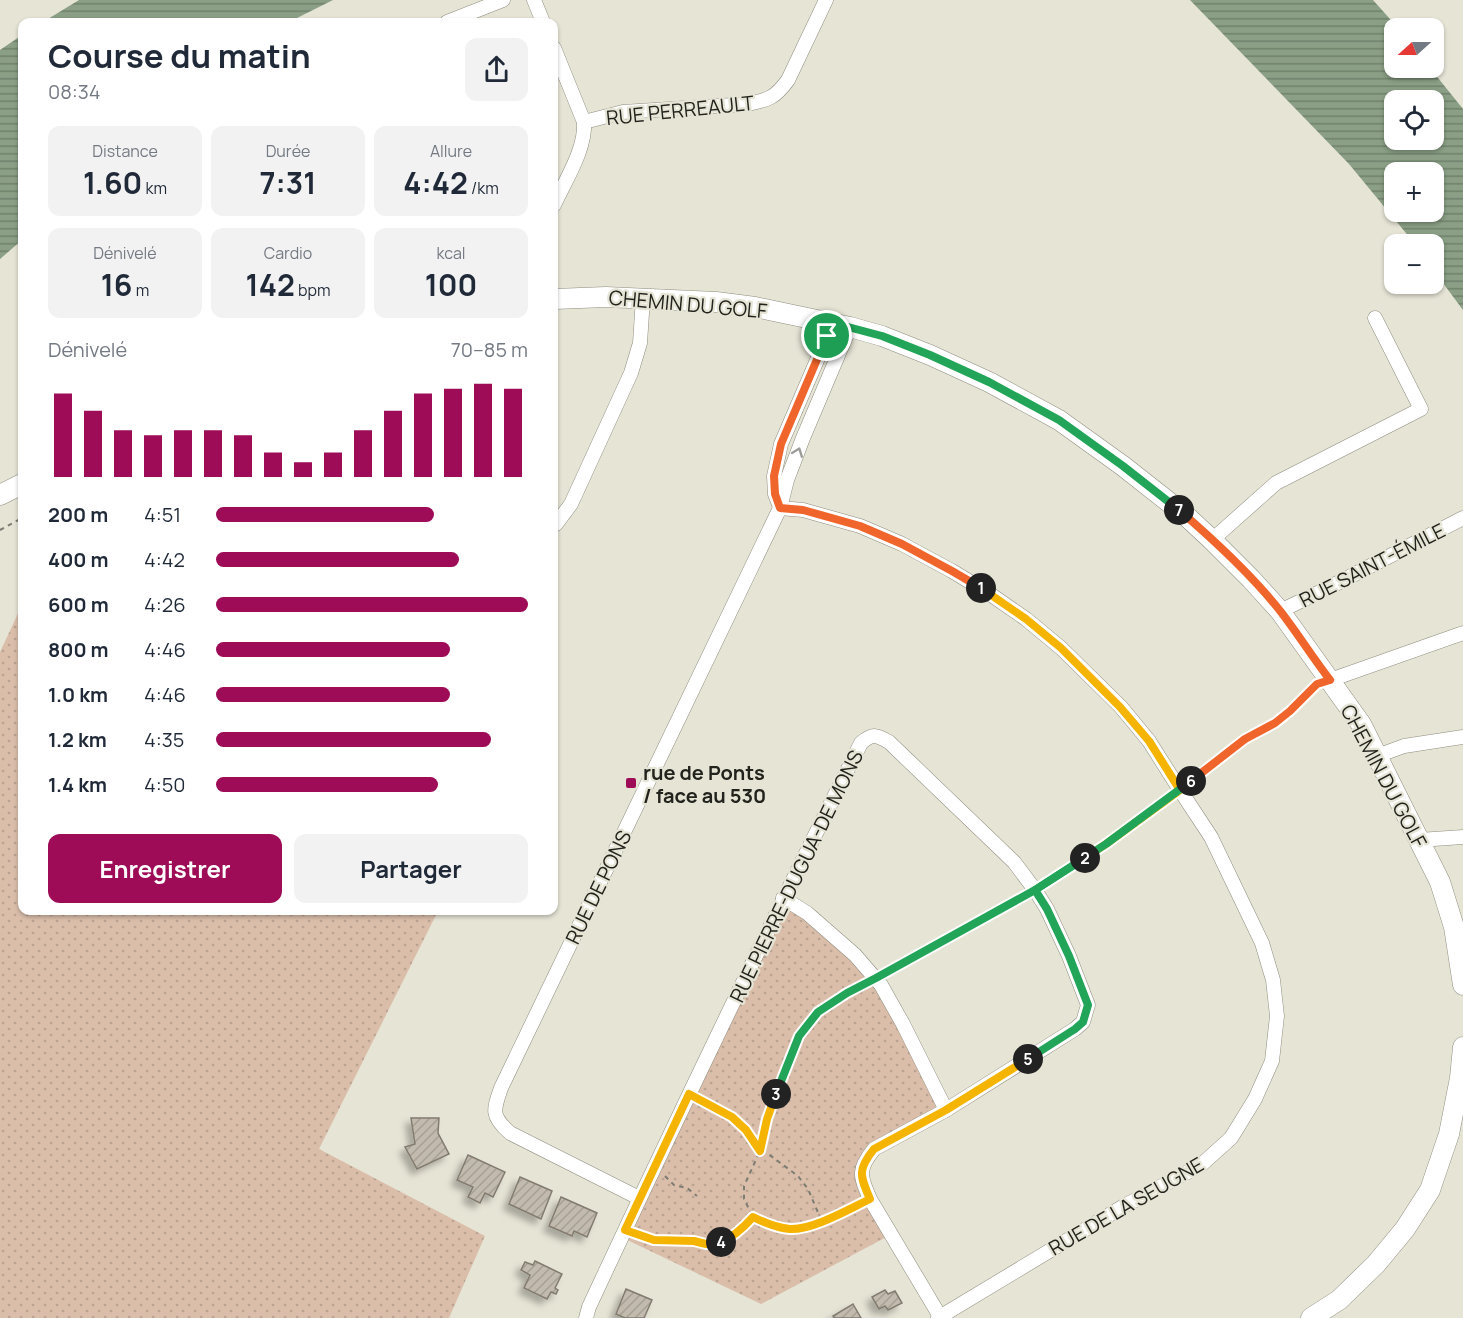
<!DOCTYPE html>
<html lang="fr">
<head>
<meta charset="utf-8">
<style>
	body { margin:0; font-family:Manrope,sans-serif; background:#f2f2f3; color:#1f2937; height:100vh; display:flex; flex-direction:column; font-size:22px; white-space:nowrap }
	* { box-sizing:border-box; margin:0 }
	p { font-size:20px; color:#747a83 }
	.icon { flex:none; width:33px; height:33px; fill:none; stroke:currentColor; stroke-width:2; stroke-linecap:round; stroke-linejoin:round }
	.map { position:relative; flex:1; overflow:hidden }
	.side { position:absolute; left:18px; top:18px; width:540px; height:897px; display:flex; flex-direction:column; background:#fff; border-radius:12px; box-shadow:0 2px 4px #0004 }
	.side>* { flex:none }
	.needle { width:39px; rotate:249deg }
	.tools { position:absolute; left:1384px; top:18px; display:grid; gap:12px }
	.tools a { display:grid; place-items:center; width:60px; height:60px; border-radius:12px; background:#fff; box-shadow:0 2px 4px #0004; font-size:30px }
	.pin { position:absolute; display:grid; place-items:center; width:51px; height:51px; color:#fff; margin:-26px; border:3px solid #fff; border-radius:50%; box-shadow:0 2px 6px #0007 }
	.km { position:absolute; width:30px; height:30px; margin:-15px; border-radius:50%; background:#222; color:#fff; font-size:16px; line-height:30px; text-align:center }
	.round { display:grid; place-items:center; flex:none; width:63px; height:63px; border-radius:12px; background:#f2f2f3 }
	.head { display:flex; align-items:center; justify-content:space-between; height:102px; padding:0 30px }
	h1 { font-size:33px; font-weight:700; line-height:45px }
	.figures { display:grid; grid-template-columns:repeat(3,1fr); gap:9px; height:102px; padding:6px 30px }
	.figures div { display:grid; align-content:center; border-radius:12px; background:#f2f2f3; text-align:center }
	.figures b { font-size:30px; font-weight:700 }
	.figures small { font-size:16px; font-weight:400 }
	.figures p { font-size:16px }
	.chart { height:168px; padding:12px 30px }
	.chart p { display:flex; justify-content:space-between }
	.chart svg { width:100%; height:108px; margin-top:6px; stroke:#9e0c57; stroke-width:6 }
	.button { display:flex; gap:12px; margin-top:auto; padding:12px 30px }
	.button a { flex:1; height:69px; border-radius:12px; background:#9e0c57; color:#fff; font-size:24px; font-weight:700; line-height:69px; text-align:center }
	.button a+a { background:#f2f2f3; color:#1f2937 }
	ul { padding:0 30px; list-style:none; font-size:20px }
	li { display:grid; grid-template-columns:96px 72px 1fr; align-items:center; height:45px }
	li i { height:15px; border-radius:8px; background:#9e0c57 }
	.map>svg:first-child { display:block }
	.grass { fill:url(#grass-dots) }
	.water { fill:url(#water-rules); fill-rule:evenodd }
	.building { fill:url(#building-hatch); stroke:#827b6f; stroke-width:1.5; filter:url(#shadow) }
	.lines { fill:none; stroke-linecap:round; stroke-linejoin:round }
	.street-casing { stroke:#8f8d7f; stroke-width:15 }
	.secondary-casing { stroke:#8f8d7f; stroke-width:21 }
	.path { stroke:#7d7c72; stroke-width:2; stroke-dasharray:4.5 4.5; stroke-linecap:butt }
	.street { stroke:#fff; stroke-width:14 }
	.secondary { stroke:#fff; stroke-width:20 }
	.oneway { stroke:#9c9c99 }
	.split-1-casing { stroke:#fff; stroke-width:12 }
	.split-2-casing { stroke:#fff; stroke-width:12 }
	.split-3-casing { stroke:#fff; stroke-width:12 }
	.split-4-casing { stroke:#fff; stroke-width:12 }
	.split-5-casing { stroke:#fff; stroke-width:12 }
	.split-6-casing { stroke:#fff; stroke-width:12 }
	.split-7-casing { stroke:#fff; stroke-width:12 }
	.split-8-casing { stroke:#fff; stroke-width:12 }
	.split-1 { stroke:#f0652b; stroke-width:8 }
	.split-2 { stroke:#f5b400; stroke-width:8 }
	.split-3 { stroke:#22a559; stroke-width:8 }
	.split-4 { stroke:#f5b400; stroke-width:8 }
	.split-5 { stroke:#f5b400; stroke-width:8 }
	.split-6 { stroke:#22a559; stroke-width:8 }
	.split-7 { stroke:#f0652b; stroke-width:8 }
	.split-8 { stroke:#22a559; stroke-width:8 }
	.poi-dot { fill:#9e0c57; stroke:#e6e4d5; stroke-width:2 }
	.labels { text-anchor:middle; dominant-baseline:central; stroke-width:4.5; stroke-linejoin:round; paint-order:stroke }
	.street-label { font-size:20px; fill:#23231d; stroke:#e6e4d5 }
	.poi-label { font-size:20px; font-weight:bold; fill:#23231d; stroke:#e6e4d5; text-anchor:start }
</style>
</head>
<body>
<div class="map">
<svg width="1463" height="1318" viewBox="0 0 1463 1318">
	<defs>
		<pattern id="grass-dots" width="8" height="8" patternUnits="userSpaceOnUse" patternTransform="scale(1.5)"><rect width="8" height="8" fill="#dabeaa"/><path d="M2 2h.1M6 6h.1" fill="none" stroke="#bba392" stroke-width="1.8" stroke-linecap="round"/></pattern>
		<pattern id="water-rules" width="6" height="5" patternUnits="userSpaceOnUse" patternTransform="scale(1.5)"><rect width="6" height="5" fill="#8a9f85"/><path d="M0 2.5h6" fill="none" stroke="#70816c"/></pattern>
		<pattern id="building-hatch" width="6" height="6" patternUnits="userSpaceOnUse" patternTransform="scale(1.5)"><rect width="6" height="6" fill="#c2baad"/><path d="M-1 1l2-2M0 6l6-6M5 7l2-2" fill="none" stroke="#a6a094"/></pattern>
		<filter id="shadow"><feDropShadow dx="-5.5" dy="5.5" stdDeviation="3" flood-color="#0004"/></filter>
	</defs>
	<rect width="100%" height="100%" fill="#e6e4d5"/>
	<g class="grass">
		<polygon points="22,605 22,910 438,911 319,1149 485,1236 449,1318 0,1318 0,652"/>
		<polygon points="783,898 876,978 946,1110 874,1149 861,1172 892,1234 761,1304 621,1237"/>
	</g>
	<g class="water">
		<polygon points="79,0 333,0 289,22 43,22"/>
		<path d="M 1190,0 L 1373,0 L 1398,28 L 1395,28 L 1395,68 L 1430,68 L 1463,109 L 1463,310 L 1434,271 L 1434,244 L 1415,244 L 1349,164 ZM 1395,100 L 1434,100 L 1434,140 L 1395,140 ZM 1434,172 L 1434,212 L 1395,212 L 1395,172 Z"/>
		<polygon points="22,35 22,240 0,259 0,50"/>
	</g>
	<g class="building">
		<polygon points="411,1118 439,1118 438,1133 449,1154 417,1169 405,1147 415,1144"/>
		<polygon points="468,1155 505,1172 493,1197 485,1193 480,1203 468,1197 473,1187 457,1180"/>
		<polygon points="520,1177 552,1191 541,1219 509,1204"/>
		<polygon points="561,1197 597,1213 587,1237 574,1231 572,1236 549,1226"/>
		<polygon points="535,1261 562,1274 555,1288 558,1290 556,1294 551,1292 547,1299 524,1288 530,1275 521,1270 525,1262 533,1265"/>
		<polygon points="626,1289 652,1300 644,1318 625,1318 616,1314"/>
		<polygon points="885,1290 888,1294 895,1291 902,1303 888,1310 885,1306 879,1309 872,1297"/>
		<polygon points="853,1304 861,1318 834,1318 833,1316"/>
	</g>
	<g class="lines">
		<defs>
			<g id="street">
				<polyline points="534,0 543,22"/>
				<polyline points="447,22 503,0"/>
				<path d="M 554,48 L 584,122 C 586,149 565,181 554,205"/>
				<path d="M 584,122 L 623,112 L 748,104 C 768,100 775,98 788,80 L 826,0"/>
				<polyline points="780,507 775,494 774,476 781,444 833,323"/>
				<polyline points="780,508 803,510 860,526 902,544 952,571 990,594 1026,619 1061,648 1121,707 1149,741 1180,790 1211,837 1262,943 1273,980 1277,1016 1272,1061 1255,1099 1231,1138 1201,1165 1124,1206 938,1318"/>
				<polyline points="554,525 556,524 571,504 631,373 640,343 643,298"/>
				<polyline points="1212,540 1276,483 1421,409 1375,318"/>
				<polyline points="1280,611 1326,589 1463,518"/>
				<polyline points="1330,680 1463,633"/>
				<polyline points="1377,756 1404,746 1463,737"/>
				<polyline points="1419,840 1463,837"/>
				<polyline points="783,898 807,913 855,955 881,985 903,1024 946,1110"/>
				<path d="M 639,1198 L 510,1133 C 491,1116 493,1111 501,1088 L 780,508 L 787,480 L 803,438 L 850,327"/>
				<path d="M 586,1318 L 589,1307 C 677,1118 767,930 861,743 C 873,733 876,735 889,742 L 1014,862 L 1035,890 L 1047,909 L 1069,956 L 1088,1005 L 1083,1022 L 1075,1029 L 946,1110 L 874,1149 C 857,1170 860,1176 870,1199 L 941,1318"/>
			</g>
			<g id="secondary">
				<polyline points="554,299 606,297 716,302 755,307 850,327 882,336 930,355 989,382 1059,420 1123,466 1184,514 1212,540 1251,579 1280,611 1361,724 1440,882 1454,927 1463,985"/>
				<polyline points="0,495 22,484"/>
				<polyline points="1311,1318 1339,1300 1376,1264 1405,1229 1430,1190 1449,1134 1460,1078 1463,1047"/>
			</g>
		</defs>
		<use href="#street" class="street-casing"/>
		<use href="#secondary" class="secondary-casing"/>
		<g class="path">
			<polyline points="0,530 22,518"/>
			<polyline points="1191,781 1245,739 1276,723 1290,711 1314,687"/>
			<polyline points="1046,883 1106,844 1170,798"/>
			<polyline points="886,972 1023,897"/>
			<polyline points="701,1100 732,1117 746,1130 760,1151 771,1156 798,1176 808,1189 822,1222"/>
			<polyline points="665,1176 674,1185 687,1188 697,1196"/>
			<path d="M 753,1217 C 795,1240 821,1222 860,1204"/>
			<path d="M 639,1235 C 658,1242 671,1240 691,1241 C 697,1241 703,1244 710,1244 C 728,1244 742,1229 753,1217 L 744,1199 L 744,1186 L 760,1151 L 767,1119 L 780,1082 L 799,1036 L 817,1012 L 847,993 L 863,985"/>
		</g>
		<use href="#street" class="street"/>
		<use href="#secondary" class="secondary"/>
	</g>
	<defs><path id="oneway-chevron" d="M-2-3.5L2.5 0L-2 3.5" fill="none" stroke-width="1.6" stroke-linecap="round" stroke-linejoin="round" transform="scale(1.5)"/></defs>
	<use class="oneway" href="#oneway-chevron" transform="translate(798 452) rotate(-69)"/>
	<g class="lines">
		<defs>
			<polyline id="split-1" points="827,336 781,444 774,476 775,494 780,508 803,510 860,526 902,544 952,571 981,588"/>
			<polyline id="split-2" points="981,588 1026,619 1061,648 1120,707 1149,741 1180,790 1106,844 1085,858"/>
			<polyline id="split-3" points="776,1094 799,1036 818,1012 847,993 876,978 1035,890 1085,858"/>
			<polyline id="split-4" points="721,1242 716,1244 706,1244 694,1241 654,1240 625,1230 689,1094 732,1117 746,1130 760,1151 767,1119 776,1094"/>
			<path id="split-5" d="M 721,1242 C 734,1237 744,1227 753,1217 C 765,1223 777,1228 790,1229 C 813,1230 849,1209 870,1199 C 860,1176 857,1170 874,1149 L 946,1110 L 1028,1059"/>
			<polyline id="split-6" points="1028,1059 1075,1029 1083,1022 1088,1005 1069,956 1047,909 1035,890 1106,844 1191,781"/>
			<path id="split-7" d="M 1179,510 C 1215,541 1252,575 1281,612 C 1298,634 1313,658 1330,680 L 1317,684 L 1290,711 L 1275,723 L 1245,739 L 1191,781"/>
			<polyline id="split-8" points="827,336 833,323 882,336 930,355 989,382 1059,420 1123,466 1179,510"/>
		</defs>
		<use href="#split-1" class="split-1-casing"/>
		<use href="#split-2" class="split-2-casing"/>
		<use href="#split-3" class="split-3-casing"/>
		<use href="#split-4" class="split-4-casing"/>
		<use href="#split-5" class="split-5-casing"/>
		<use href="#split-6" class="split-6-casing"/>
		<use href="#split-7" class="split-7-casing"/>
		<use href="#split-8" class="split-8-casing"/>
		<use href="#split-1" class="split-1"/>
		<use href="#split-2" class="split-2"/>
		<use href="#split-3" class="split-3"/>
		<use href="#split-4" class="split-4"/>
		<use href="#split-5" class="split-5"/>
		<use href="#split-6" class="split-6"/>
		<use href="#split-7" class="split-7"/>
		<use href="#split-8" class="split-8"/>
	</g>
	<rect class="poi-dot" x="625" y="777" width="12" height="12" rx="3"/>
	<g class="labels">
		<g class="street-label">
			<text transform="translate(680 110) rotate(-6)">RUE PERREAULT</text>
			<text transform="translate(688 304) rotate(5)">CHEMIN DU GOLF</text>
			<text transform="translate(1372 565) rotate(-27)">RUE SAINT-ÉMILE</text>
			<text transform="translate(1384 776) rotate(62)">CHEMIN DU GOLF</text>
			<text transform="translate(796 876) rotate(-64)">RUE PIERRE-DUGUA-DE MONS</text>
			<text transform="translate(598 887) rotate(-64)">RUE DE PONS</text>
			<text transform="translate(1126 1206) rotate(-30)">RUE DE LA SEUGNE</text>
		</g>
		<g class="poi-label">
			<text x="643" y="772">rue de Ponts<tspan x="643" dy="23">/ face au 530</tspan></text>
		</g>
	</g>
</svg>
<div class="tools">
<a><svg class="needle" viewBox="-14 -14 28 28"><path d="M0-13l5 13h-10z" fill="#e53935"/><path d="M0 13l5-13h-10z" fill="#747a83"/></svg></a>
<a><svg class="icon" aria-label="locate" viewBox="0 0 24 24"><circle cx="12" cy="12" r="6"/><path d="M12 2v4M12 18v4M2 12h4M18 12h4"/></svg></a>
<a>+</a>
<a>−</a>
</div>
<div class="pin" style="left:827px;top:336px;background:#1e9e55"><svg class="icon" aria-label="arrive" viewBox="0 0 24 24"><path d="M6 21V4h12l-3 4 3 4H6"/></svg></div>
<b class="km" style="left:981px;top:588px">1</b>
<b class="km" style="left:1085px;top:858px">2</b>
<b class="km" style="left:776px;top:1094px">3</b>
<b class="km" style="left:721px;top:1242px">4</b>
<b class="km" style="left:1028px;top:1059px">5</b>
<b class="km" style="left:1191px;top:781px">6</b>
<b class="km" style="left:1179px;top:510px">7</b>
<section class="side">
<div class="head"><div><h1>Course du matin</h1><p>08:34</p></div><a class="round"><svg class="icon" aria-label="share" viewBox="0 0 24 24"><path d="M12 15V3M7 8l5-5 5 5M5 13v7h14v-7"/></svg></a></div>
<div class="figures">
<div><p>Distance</p><b>1.60<small> km</small></b></div>
<div><p>Durée</p><b>7:31</b></div>
<div><p>Allure</p><b>4:42<small> /km</small></b></div>
</div>
<div class="figures">
<div><p>Dénivelé</p><b>16<small> m</small></b></div>
<div><p>Cardio</p><b>142<small> bpm</small></b></div>
<div><p>kcal</p><b>100</b></div>
</div>
<div class="chart"><p><span>Dénivelé</span>70–85 m</p>
<svg viewBox="0 0 160 44" preserveAspectRatio="none"><path d="M5 44V10M15 44V17M25 44V25M35 44V27M45 44V25M55 44V25M65 44V27M75 44V34M85 44V38M95 44V34M105 44V25M115 44V17M125 44V10M135 44V8M145 44V6M155 44V8"/></svg>
</div>
<ul>
<li><b>200 m</b>4:51<i style="width:70%"></i></li>
<li><b>400 m</b>4:42<i style="width:78%"></i></li>
<li><b>600 m</b>4:26<i style="width:100%"></i></li>
<li><b>800 m</b>4:46<i style="width:75%"></i></li>
<li><b>1.0 km</b>4:46<i style="width:75%"></i></li>
<li><b>1.2 km</b>4:35<i style="width:88%"></i></li>
<li><b>1.4 km</b>4:50<i style="width:71%"></i></li>
</ul>
<div class="button"><a>Enregistrer</a><a>Partager</a></div>
</section>
</div>
</body>
</html>
